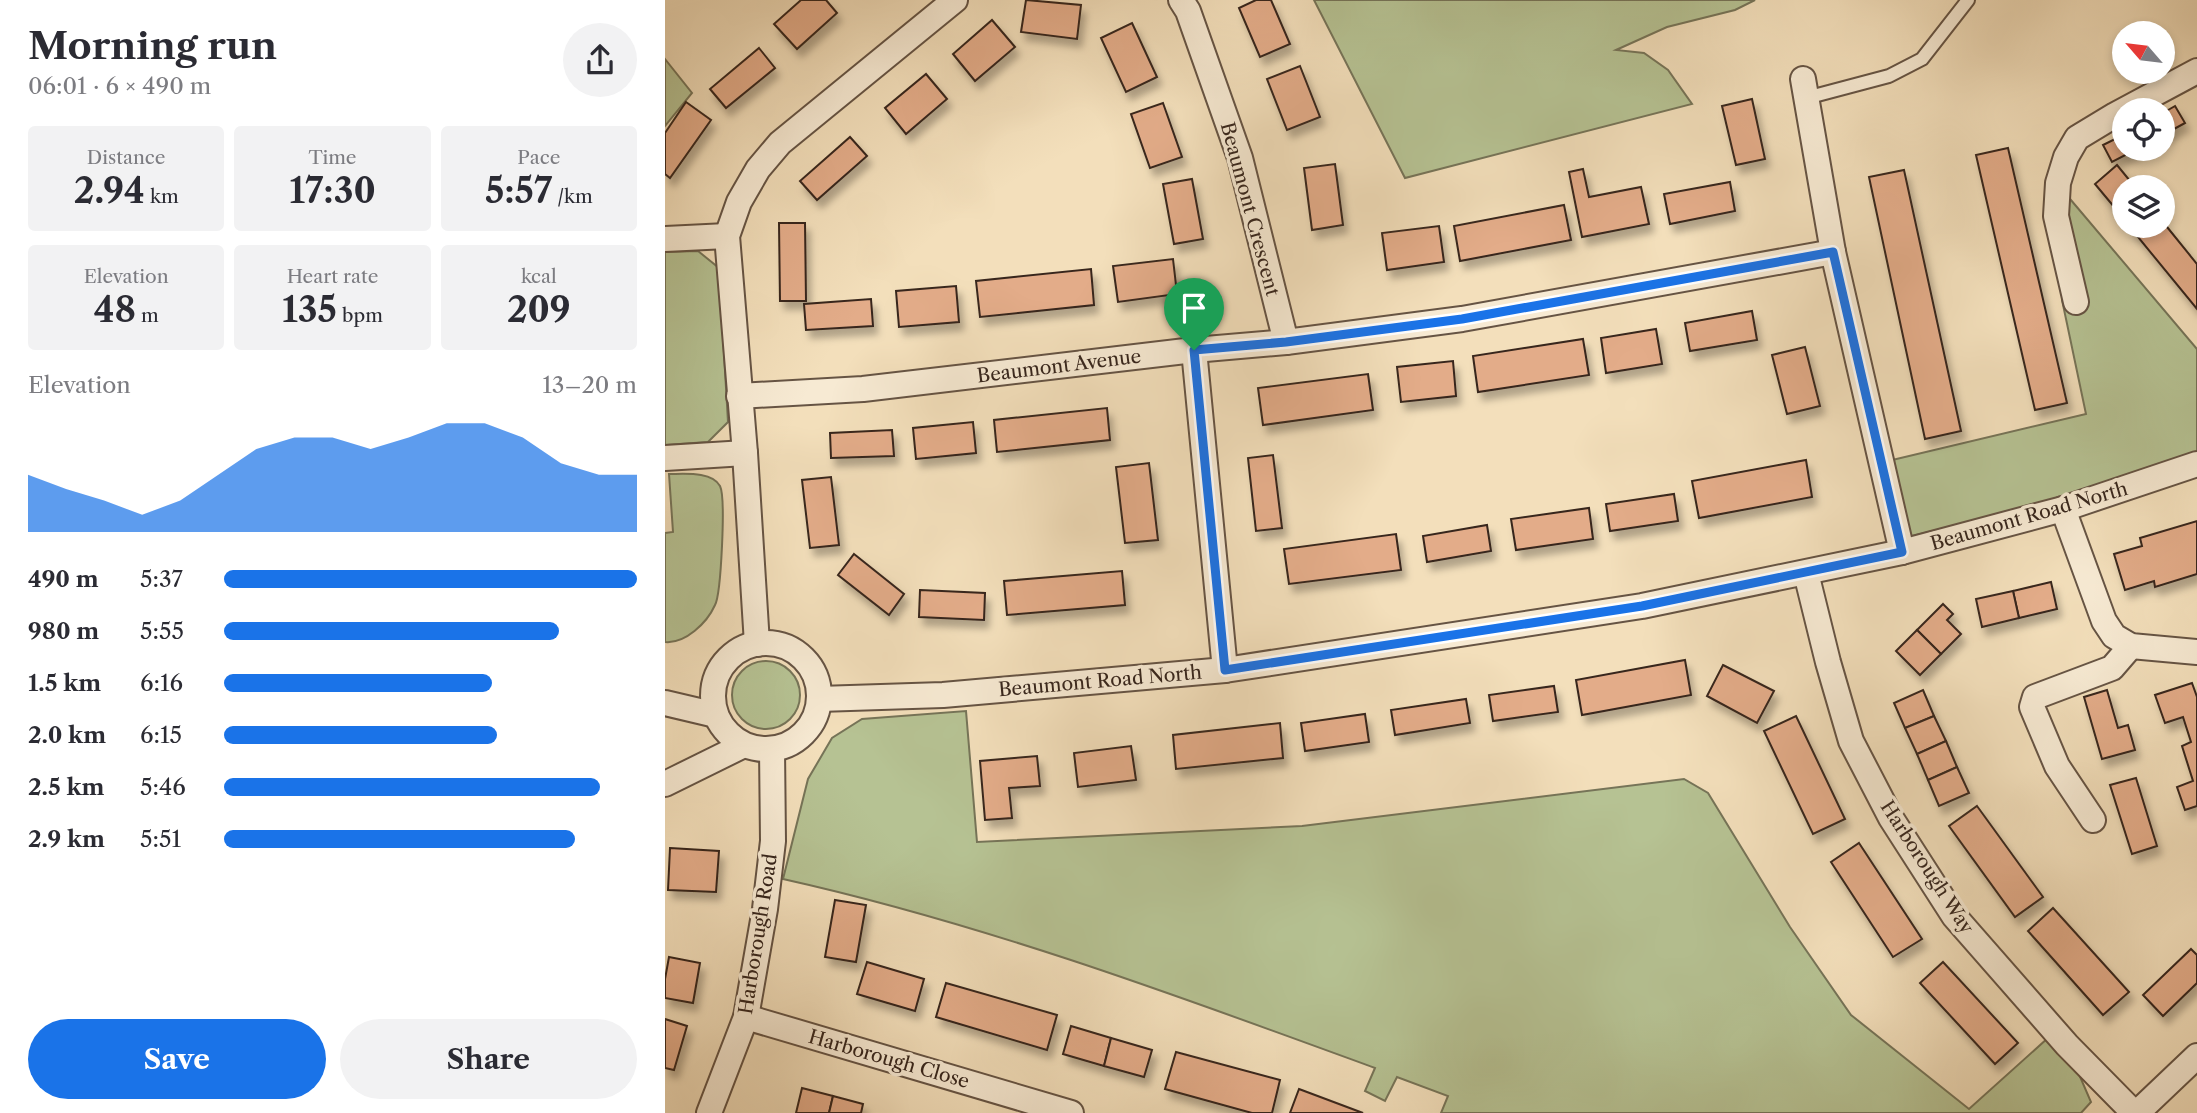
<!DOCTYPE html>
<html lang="en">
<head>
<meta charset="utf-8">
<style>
	body { margin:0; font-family:"Libre Caslon Text",serif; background:#f2f2f3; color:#2b2b33; height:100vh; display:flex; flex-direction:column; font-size:26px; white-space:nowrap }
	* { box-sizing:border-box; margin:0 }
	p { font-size:23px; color:#7c7c81 }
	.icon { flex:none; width:38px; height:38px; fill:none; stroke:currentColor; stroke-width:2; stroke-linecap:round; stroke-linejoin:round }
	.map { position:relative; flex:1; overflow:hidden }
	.side { display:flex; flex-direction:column; background:#fff; width:665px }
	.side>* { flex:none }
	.needle { width:46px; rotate:298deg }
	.controls { position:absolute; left:1447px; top:21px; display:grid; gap:14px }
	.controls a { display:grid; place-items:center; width:63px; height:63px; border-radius:50%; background:#fff; box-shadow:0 4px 10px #0003; font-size:35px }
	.pin { position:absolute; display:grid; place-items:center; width:60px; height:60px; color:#fff; margin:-72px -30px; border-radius:50% 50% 50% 0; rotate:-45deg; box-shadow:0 0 7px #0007 }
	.pin .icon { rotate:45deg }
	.round { display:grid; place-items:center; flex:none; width:74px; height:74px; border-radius:37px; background:#f2f2f3 }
	.headline { display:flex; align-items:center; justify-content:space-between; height:119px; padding:0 28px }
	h1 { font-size:38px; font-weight:700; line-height:52px }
	.metrics { display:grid; grid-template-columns:repeat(3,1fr); gap:10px; height:119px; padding:7px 28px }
	.metrics div { display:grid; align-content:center; border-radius:7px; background:#f2f2f3; text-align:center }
	.metrics b { font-size:35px; font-weight:700 }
	.metrics small { font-size:19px; font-weight:400 }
	.metrics p { font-size:19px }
	.chart { height:196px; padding:14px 28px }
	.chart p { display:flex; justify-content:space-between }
	.chart svg { width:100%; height:126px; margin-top:7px; fill:#1a73e8; opacity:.7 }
	.cta { display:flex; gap:14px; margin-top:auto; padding:14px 28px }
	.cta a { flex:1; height:80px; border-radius:42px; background:#1a73e8; color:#fff; font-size:28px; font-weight:700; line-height:80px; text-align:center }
	.cta a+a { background:#f2f2f3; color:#2b2b33 }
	ul { padding:0 28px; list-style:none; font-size:23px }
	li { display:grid; grid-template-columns:112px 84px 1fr; align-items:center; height:52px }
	li i { height:18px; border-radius:9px; background:#1a73e8 }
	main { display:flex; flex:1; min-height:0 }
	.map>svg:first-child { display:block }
	.green { fill:#b6c293; stroke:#767458; stroke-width:2 }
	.building { fill:#e3ac89; stroke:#37261d; stroke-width:2; filter:url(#shadow) }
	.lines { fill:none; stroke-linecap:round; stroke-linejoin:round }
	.service-casing { stroke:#665444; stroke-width:16 }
	.minor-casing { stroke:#665444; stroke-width:28 }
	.service { stroke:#f7ead3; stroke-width:12 }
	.minor { stroke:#f7ead3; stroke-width:24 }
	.route-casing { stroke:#fff; stroke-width:14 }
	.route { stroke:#1a73e8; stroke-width:9 }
	.labels { text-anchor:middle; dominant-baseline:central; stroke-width:7; stroke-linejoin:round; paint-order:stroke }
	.street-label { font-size:19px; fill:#37261d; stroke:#f7ead3 }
</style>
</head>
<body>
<main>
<section class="side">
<div class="headline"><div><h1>Morning run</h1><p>06:01 · 6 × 490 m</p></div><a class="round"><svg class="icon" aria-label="share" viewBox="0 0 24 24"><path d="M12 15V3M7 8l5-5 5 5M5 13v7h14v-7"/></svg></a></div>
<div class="metrics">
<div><p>Distance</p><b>2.94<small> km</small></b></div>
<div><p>Time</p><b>17:30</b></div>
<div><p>Pace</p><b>5:57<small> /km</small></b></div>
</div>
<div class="metrics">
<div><p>Elevation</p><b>48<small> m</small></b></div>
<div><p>Heart rate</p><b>135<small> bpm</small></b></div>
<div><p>kcal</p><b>209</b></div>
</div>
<div class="chart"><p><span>Elevation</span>13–20 m</p>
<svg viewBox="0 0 160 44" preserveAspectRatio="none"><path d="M0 44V24L10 29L20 33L30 38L40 33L50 24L60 15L70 11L80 11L90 15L100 11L110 6L120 6L130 11L140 20L150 24L160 24V44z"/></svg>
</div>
<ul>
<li><b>490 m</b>5:37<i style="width:100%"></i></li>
<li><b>980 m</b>5:55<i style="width:81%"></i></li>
<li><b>1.5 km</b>6:16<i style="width:65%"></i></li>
<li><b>2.0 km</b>6:15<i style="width:66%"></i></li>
<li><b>2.5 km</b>5:46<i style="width:91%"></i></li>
<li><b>2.9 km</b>5:51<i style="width:85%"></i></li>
</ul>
<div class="cta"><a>Save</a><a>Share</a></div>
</section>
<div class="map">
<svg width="1532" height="1113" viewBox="0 0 1532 1113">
	<defs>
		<filter id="shadow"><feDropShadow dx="4.5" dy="8" stdDeviation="3.5" flood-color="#0004"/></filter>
	</defs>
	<rect width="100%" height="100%" fill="#f3dfbb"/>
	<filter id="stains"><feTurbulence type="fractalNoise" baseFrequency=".00286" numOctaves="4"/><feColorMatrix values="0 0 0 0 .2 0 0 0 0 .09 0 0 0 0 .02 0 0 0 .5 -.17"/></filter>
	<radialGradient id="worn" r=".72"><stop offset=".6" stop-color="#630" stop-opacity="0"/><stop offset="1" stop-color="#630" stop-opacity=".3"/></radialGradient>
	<g class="green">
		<polygon points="649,0 1090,0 1070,10 1002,27 951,50 979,53 1003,70 1027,104 740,178"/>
		<polygon points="0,59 27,93 0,126"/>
		<polygon points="1400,193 1532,349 1532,466 1239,538 1223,461 1421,414 1397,300"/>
		<polygon points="33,251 54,268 63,422 43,442 0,445 0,252"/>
		<path d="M 4,474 C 19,474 47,471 55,486 C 61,498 56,594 50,605 C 42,623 20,644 0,642 L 0,533 L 8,532 Z"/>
		<circle cx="101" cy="695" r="34"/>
		<path d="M 301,711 L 312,842 L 637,826 L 1019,779 L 1043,793 L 1125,927 L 1186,1015 L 1304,1109 L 1394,1028 L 1426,1102 L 1416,1113 L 776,1113 L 783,1096 L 732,1077 L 720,1101 L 700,1091 L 710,1068 C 516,997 320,924 118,879 L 143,779 L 167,738 L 197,719 Z"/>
	</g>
	<g class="building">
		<polygon points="136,0 161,0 172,13 132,49 109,24"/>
		<polygon points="361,0 416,5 412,39 356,32"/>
		<polygon points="591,0 606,0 625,44 595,57 574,8"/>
		<polygon points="327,20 350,47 310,81 288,54"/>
		<polygon points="467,23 492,77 461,92 436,38"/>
		<polygon points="94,48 110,68 61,108 45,89"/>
		<polygon points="635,66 655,117 622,130 602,79"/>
		<polygon points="261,74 282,99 241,134 220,108"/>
		<polygon points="1087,99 1100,159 1071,165 1057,106"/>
		<polygon points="21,102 46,120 5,178 0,174 0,133"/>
		<polygon points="498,103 517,157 485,168 466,114"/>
		<polygon points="1510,106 1520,123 1498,135 1498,113"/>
		<polygon points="1460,134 1460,149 1472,149 1447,162 1438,145"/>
		<polygon points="185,137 202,156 152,200 135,181"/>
		<polygon points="1343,148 1402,403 1370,410 1311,155"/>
		<polygon points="670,164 678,225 647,230 639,168"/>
		<polygon points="1452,165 1470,187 1460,187 1460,220 1430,184"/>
		<polygon points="918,169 924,197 976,187 984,224 917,237 904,172"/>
		<polygon points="1239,170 1296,431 1260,439 1204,177"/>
		<polygon points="527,179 538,239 509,244 498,184"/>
		<polygon points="1065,182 1070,211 1005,224 999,194"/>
		<polygon points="899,205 906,240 795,261 789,226"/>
		<polygon points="1498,222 1532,264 1532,309 1464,226 1498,226"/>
		<polygon points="114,223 140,223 141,301 115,301"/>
		<polygon points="774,226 779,262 722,270 717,233"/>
		<polygon points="508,259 512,294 453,302 448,266"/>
		<polygon points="426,269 429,305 315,317 311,281"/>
		<polygon points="291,286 294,322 234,327 231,291"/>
		<polygon points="206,299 208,326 141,330 139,304"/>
		<polygon points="1087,311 1092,340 1025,351 1020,323"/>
		<polygon points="991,329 997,364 941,373 936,338"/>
		<polygon points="918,339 924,375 813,392 808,356"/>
		<polygon points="1140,347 1155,406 1122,414 1107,355"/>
		<polygon points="788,361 791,396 736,402 732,367"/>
		<polygon points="703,374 708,410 598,425 593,388"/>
		<polygon points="442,408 445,440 332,452 329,420"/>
		<polygon points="308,422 311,453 251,459 248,428"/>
		<polygon points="227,430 229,456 166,458 165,433"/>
		<polygon points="608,455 617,528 591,531 583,458"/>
		<polygon points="1141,460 1147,497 1034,518 1027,481"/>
		<polygon points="484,463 493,540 460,543 451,467"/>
		<polygon points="166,477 174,545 145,548 137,480"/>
		<polygon points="1009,494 1013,521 945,531 941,504"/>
		<polygon points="924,508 928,539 851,550 846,519"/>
		<polygon points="1532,521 1532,574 1490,587 1489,581 1460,590 1449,554 1477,546 1475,538"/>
		<polygon points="822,525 826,551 762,562 758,536"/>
		<polygon points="731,534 736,570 624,584 619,549"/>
		<polygon points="189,554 239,594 224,615 173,575"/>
		<polygon points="457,571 460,605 342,615 339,581"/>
		<polygon points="1386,582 1392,609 1354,618 1348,591"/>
		<polygon points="255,590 320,593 319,620 254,617"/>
		<polygon points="1348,591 1354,618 1317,627 1311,599"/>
		<polygon points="1278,604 1288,614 1282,620 1296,634 1276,654 1252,630"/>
		<polygon points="1252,630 1276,654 1255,675 1231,651"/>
		<polygon points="1020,660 1026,695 917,715 911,680"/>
		<polygon points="1058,665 1109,691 1092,723 1042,696"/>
		<polygon points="1527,683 1532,697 1532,806 1520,810 1512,787 1528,781 1517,746 1526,742 1518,717 1500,723 1490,695"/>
		<polygon points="889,686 893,712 828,721 824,695"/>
		<polygon points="1258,690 1269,716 1240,728 1229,703"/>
		<polygon points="1442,690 1453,728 1463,725 1470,750 1437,759 1419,697"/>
		<polygon points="801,699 805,723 730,735 726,710"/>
		<polygon points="700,714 704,742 640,751 636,723"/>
		<polygon points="1131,716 1180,819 1148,834 1099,731"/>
		<polygon points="1269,716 1281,741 1252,754 1240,728"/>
		<polygon points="615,723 618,758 511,769 508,735"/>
		<polygon points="1281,741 1292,767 1263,780 1252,754"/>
		<polygon points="466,746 471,780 413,787 409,753"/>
		<polygon points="372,756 375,786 344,788 347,818 320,820 315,761"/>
		<polygon points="1292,767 1304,793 1274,806 1263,780"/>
		<polygon points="1471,778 1492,846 1467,854 1445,785"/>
		<polygon points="1312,806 1378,897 1350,917 1284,826"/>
		<polygon points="1194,843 1257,939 1228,957 1166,862"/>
		<polygon points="5,848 54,851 51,892 3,890"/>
		<polygon points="170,900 201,905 191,962 160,957"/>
		<polygon points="1388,908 1464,992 1438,1015 1363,931"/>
		<polygon points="1526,949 1532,955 1532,983 1498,1016 1478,995"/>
		<polygon points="4,957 35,963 28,1003 0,998 0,979"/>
		<polygon points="202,962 259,979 250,1011 192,994"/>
		<polygon points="1278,962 1353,1043 1330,1064 1255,983"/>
		<polygon points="281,983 392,1015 382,1050 271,1017"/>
		<polygon points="0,1019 22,1026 9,1070 0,1068"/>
		<polygon points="406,1026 446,1038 439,1066 398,1054"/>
		<polygon points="446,1038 487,1050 479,1077 439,1066"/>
		<polygon points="511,1052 615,1080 607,1113 587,1113 500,1089"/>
		<polygon points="137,1088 168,1096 164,1113 131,1113"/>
		<polygon points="634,1089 698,1113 625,1113"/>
		<polygon points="168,1096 198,1104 196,1113 164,1113"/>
	</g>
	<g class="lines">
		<defs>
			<polyline id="service" points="1141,98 1224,76 1257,59 1303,0"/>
			<g id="minor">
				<polyline points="516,0 523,11 575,158 621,342"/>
				<polyline points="1138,79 1168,252 1237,552"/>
				<polyline points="0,239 62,236"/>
				<polyline points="1411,302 1391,216 1393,183 1401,157 1412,138 1450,115 1532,71"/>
				<polyline points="529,350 560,670"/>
				<polyline points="74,396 198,389 529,350 621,342 797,319 1168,252"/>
				<polyline points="0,458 80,453"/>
				<polyline points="1398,509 1439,621 1449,636 1466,646 1532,652"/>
				<polyline points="1141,573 1163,662 1186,741 1226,818 1289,916 1402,1045 1469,1113"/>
				<circle cx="101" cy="696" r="53"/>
				<polyline points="92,644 80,453 62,236 74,202 93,169 115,143 290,0"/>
				<polyline points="154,699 278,695 560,670 977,606 1237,552 1398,509 1532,464"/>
				<polyline points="0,703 51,715"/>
				<polyline points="0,784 79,745"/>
				<polyline points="1428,820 1392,766 1367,707 1370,697 1447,668 1466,646"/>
				<polyline points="81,1017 406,1113"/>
				<polyline points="44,1113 81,1017 100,909 108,841 107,749"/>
				<polyline points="1472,1113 1532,1056"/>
			</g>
		</defs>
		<use href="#service" class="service-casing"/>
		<use href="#minor" class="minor-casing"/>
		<use href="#service" class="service"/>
		<use href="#minor" class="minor"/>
	</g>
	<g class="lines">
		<defs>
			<polygon id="route" points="1168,252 1237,552 977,606 560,670 529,350 621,342 797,319"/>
		</defs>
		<use href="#route" class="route-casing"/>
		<use href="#route" class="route"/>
	</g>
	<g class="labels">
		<g class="street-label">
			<text transform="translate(585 209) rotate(75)">Beaumont Crescent</text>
			<text transform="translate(394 366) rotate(-7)">Beaumont Avenue</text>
			<text transform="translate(1364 516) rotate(-16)">Beaumont Road North</text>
			<text transform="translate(435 681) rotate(-5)">Beaumont Road North</text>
			<text transform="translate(1262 867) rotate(57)">Harborough Way</text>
			<text transform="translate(93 934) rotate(-81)">Harborough Road</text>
			<text transform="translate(224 1059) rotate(16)">Harborough Close</text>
		</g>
	</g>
	<rect width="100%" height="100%" filter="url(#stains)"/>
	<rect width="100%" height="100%" fill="url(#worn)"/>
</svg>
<div class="controls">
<a><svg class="needle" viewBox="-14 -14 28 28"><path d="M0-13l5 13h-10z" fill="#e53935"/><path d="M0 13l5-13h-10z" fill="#7c7c81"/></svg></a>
<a><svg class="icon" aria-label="locate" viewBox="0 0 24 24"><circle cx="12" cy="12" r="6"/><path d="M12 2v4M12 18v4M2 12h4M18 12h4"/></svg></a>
<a><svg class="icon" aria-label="layers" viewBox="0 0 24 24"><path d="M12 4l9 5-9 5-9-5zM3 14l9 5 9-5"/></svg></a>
</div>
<div class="pin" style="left:529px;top:350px;background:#1e9e55"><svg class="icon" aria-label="arrive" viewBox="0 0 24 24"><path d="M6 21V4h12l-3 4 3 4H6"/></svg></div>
</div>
</main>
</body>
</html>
